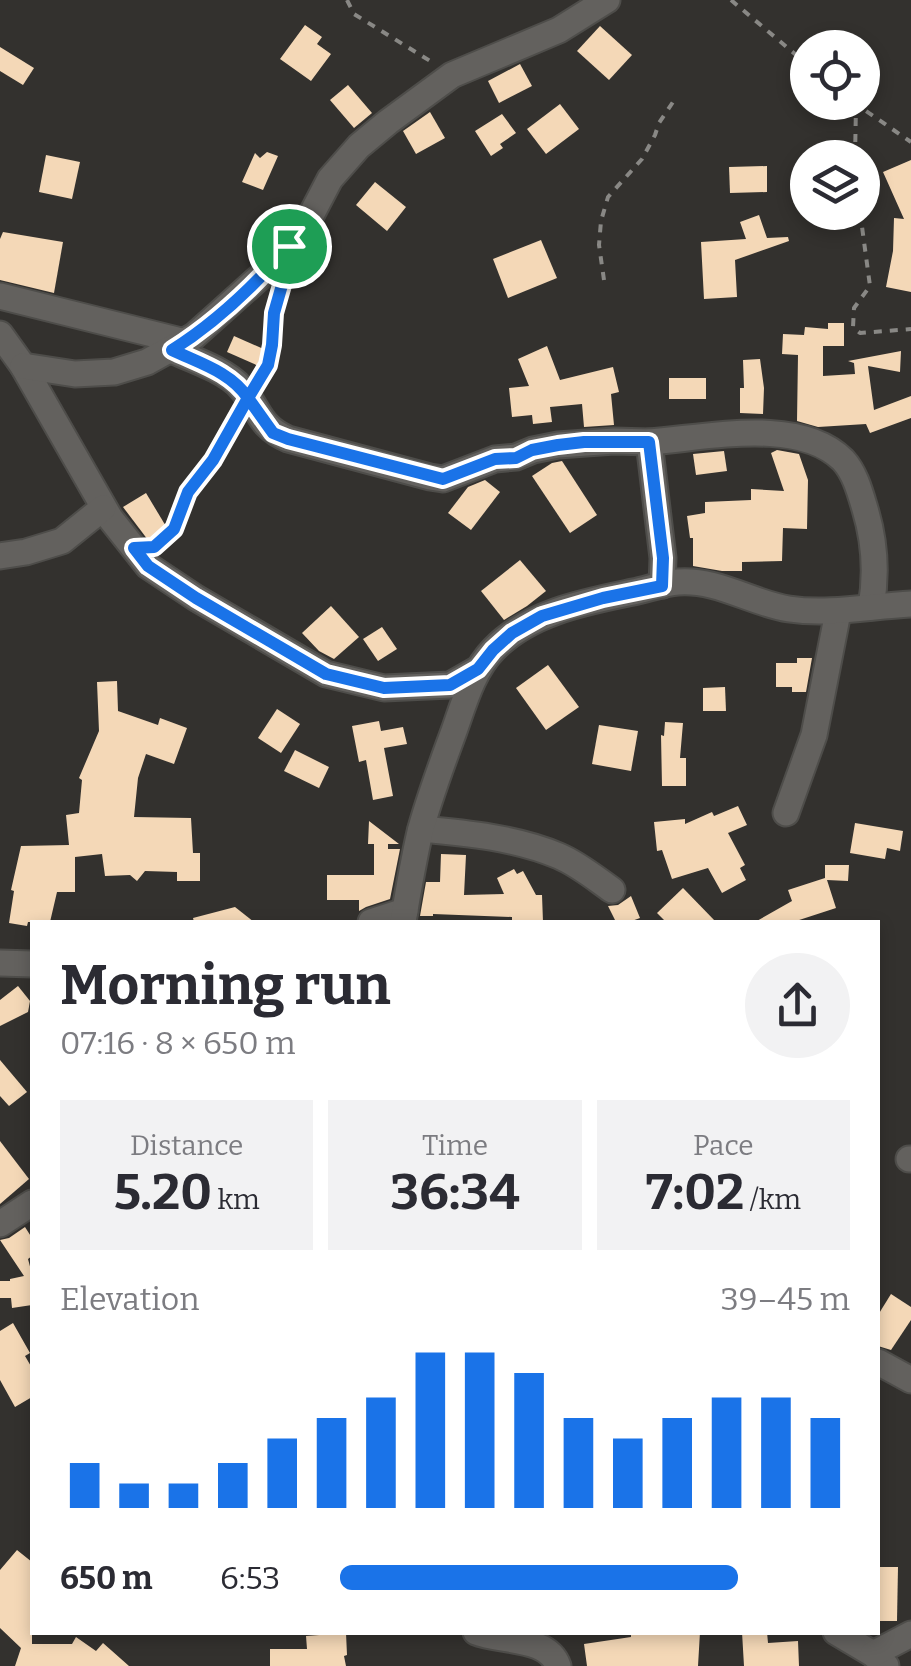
<!DOCTYPE html>
<html lang="en">
<head>
<meta charset="utf-8">
<style>
	body { margin:0; font-family:Bitter,serif; background:#f2f2f3; color:#2b2b33; height:100vh; display:flex; flex-direction:column; font-size:38px; white-space:nowrap }
	* { box-sizing:border-box; margin:0 }
	p { font-size:32px; color:#7c7c81 }
	.icon { flex:none; width:55px; height:55px; fill:none; stroke:currentColor; stroke-width:2; stroke-linecap:round; stroke-linejoin:round }
	.map { position:relative; flex:1; overflow:hidden }
	.side { position:absolute; left:30px; top:920px; width:850px; height:715px; display:flex; flex-direction:column; background:#fff; border-radius:0px; box-shadow:0 5px 15px #0003 }
	.side>* { flex:none }
	.tools { position:absolute; left:790px; top:30px; display:grid; gap:20px }
	.tools a { display:grid; place-items:center; width:90px; height:90px; border-radius:50%; background:#fff; box-shadow:0 5px 15px #0003; font-size:50px }
	.pin { position:absolute; display:grid; place-items:center; width:85px; height:85px; color:#fff; margin:-42px; border:5px solid #fff; border-radius:50%; box-shadow:0 2px 10px #0007 }
	.round { display:grid; place-items:center; flex:none; width:105px; height:105px; border-radius:52px; background:#f2f2f3 }
	.head { display:flex; align-items:center; justify-content:space-between; height:170px; padding:0 30px }
	h1 { font-size:55px; font-weight:700; line-height:75px }
	.figures { display:grid; grid-template-columns:repeat(3,1fr); gap:15px; height:170px; padding:10px 30px }
	.figures div { display:grid; align-content:center; border-radius:0px; background:#f2f2f3; text-align:center }
	.figures b { font-size:50px; font-weight:700 }
	.figures small { font-size:28px; font-weight:400 }
	.figures p { font-size:28px }
	.chart { height:280px; padding:20px 30px }
	.chart p { display:flex; justify-content:space-between }
	.chart svg { width:100%; height:180px; margin-top:10px; stroke:#1a73e8; stroke-width:6 }
	ul { padding:0 30px; list-style:none; font-size:32px }
	li { display:grid; grid-template-columns:160px 120px 1fr; align-items:center; height:75px }
	li i { height:25px; border-radius:12px; background:#1a73e8 }
	.map>svg:first-child { display:block }
	.building { fill:#f4d8b7 }
	.lines { fill:none; stroke-linecap:round; stroke-linejoin:round }
	.minor-casing { stroke:#4e4d4a; stroke-width:29 }
	.path { stroke:#898885; stroke-width:4; stroke-dasharray:8 8; stroke-linecap:butt }
	.minor { stroke:#63615e; stroke-width:25 }
	.route-casing { stroke:#fff; stroke-width:20 }
	.route { stroke:#1a73e8; stroke-width:12 }
</style>
</head>
<body>
<div class="map">
<svg width="911" height="1666" viewBox="0 0 911 1666">
	<rect width="100%" height="100%" fill="#33312e"/>
	<g class="building">
		<polygon points="305,25 322,37 317,44 331,54 311,81 280,59"/>
		<polygon points="600,26 632,55 609,80 577,51"/>
		<polygon points="0,47 34,68 23,85 0,71"/>
		<polygon points="520,64 532,86 499,103 488,81"/>
		<polygon points="348,85 372,113 354,128 330,100"/>
		<polygon points="560,104 579,129 546,154 527,129"/>
		<polygon points="430,112 445,138 416,154 403,131"/>
		<polygon points="502,114 516,133 500,144 503,148 491,156 475,131"/>
		<polygon points="267,152 278,156 263,190 242,182 255,153 260,158"/>
		<polygon points="46,155 80,162 72,199 39,192"/>
		<polygon points="911,160 911,292 886,287 893,251 894,218 904,219 883,172"/>
		<polygon points="767,166 767,192 730,193 729,167"/>
		<polygon points="375,182 406,207 387,231 356,205"/>
		<polygon points="759,215 767,238 788,237 789,241 735,260 737,297 704,299 701,242 746,239 740,222"/>
		<polygon points="3,232 63,242 54,293 0,280 0,239"/>
		<polygon points="541,240 557,278 508,298 493,259"/>
		<polygon points="828,323 844,323 844,346 823,346 823,376 855,374 854,363 848,361 901,351 900,372 868,366 874,410 911,396 911,418 870,433 866,424 818,427 797,421 798,355 782,354 783,334 804,335 805,327 828,329"/>
		<polygon points="234,336 268,351 261,367 227,352"/>
		<polygon points="547,346 560,380 613,367 619,392 611,394 614,425 584,427 582,404 550,407 552,422 533,424 532,415 512,417 509,388 529,386 518,359"/>
		<polygon points="760,359 764,388 763,414 740,413 740,388 744,388 743,360"/>
		<rect x="669" y="378" width="37" height="21"/>
		<polygon points="777,450 799,454 808,480 807,529 783,528 782,561 742,562 742,571 722,571 693,566 693,538 690,538 687,516 705,513 705,502 751,500 751,489 784,491 771,453"/>
		<polygon points="724,451 727,471 696,475 693,454"/>
		<polygon points="562,461 597,515 570,533 532,476 552,463"/>
		<polygon points="485,480 500,492 471,530 448,513 468,487"/>
		<polygon points="146,493 167,528 148,540 123,507"/>
		<polygon points="520,560 546,591 527,606 504,620 481,591"/>
		<polygon points="331,606 359,637 334,659 319,651 302,633"/>
		<polygon points="382,627 397,649 378,661 363,639"/>
		<polygon points="797,658 812,658 806,692 792,692 792,687 776,687 776,663 797,663"/>
		<polygon points="548,665 579,707 546,730 516,688"/>
		<polygon points="117,681 118,711 158,725 160,718 187,728 174,764 146,754 138,778 134,817 191,818 193,853 200,853 200,881 177,881 177,872 145,871 137,881 130,875 105,876 102,854 75,857 75,892 57,892 50,922 28,922 27,926 9,923 14,891 11,890 21,846 69,845 66,815 79,813 82,780 79,778 99,731 97,682"/>
		<polygon points="725,687 726,711 703,711 703,688"/>
		<polygon points="277,709 300,724 281,753 258,738"/>
		<polygon points="379,721 381,731 403,727 407,744 384,748 393,796 373,800 366,760 359,762 352,726"/>
		<polygon points="665,722 683,723 680,758 686,758 686,786 662,786 661,735 664,736"/>
		<polygon points="599,725 638,731 631,771 592,764"/>
		<polygon points="295,750 329,767 319,788 284,771"/>
		<polygon points="738,806 747,825 728,833 745,865 740,868 746,880 722,893 708,868 672,879 662,850 657,851 654,822 685,819 685,824 712,812 714,816"/>
		<polygon points="369,821 399,844 388,844 388,849 400,849 390,899 366,907 359,911 359,900 327,900 327,875 374,875 374,844 368,844"/>
		<polygon points="855,823 903,831 900,851 887,848 885,859 850,853"/>
		<polygon points="441,854 466,855 464,895 504,894 497,878 514,869 517,874 523,871 536,895 542,895 543,922 512,922 512,917 433,914 433,916 420,916 426,882 440,882"/>
		<polygon points="825,865 849,865 848,881 827,880 836,908 793,922 755,922 792,901 788,890 825,878"/>
		<polygon points="683,888 716,922 666,922 657,913"/>
		<polygon points="631,896 640,918 629,922 616,922 608,906 618,905"/>
		<polygon points="235,907 254,922 194,922 193,918"/>
		<polygon points="18,986 30,1001 28,1012 0,1026 0,1000"/>
		<polygon points="0,1060 27,1092 9,1106 0,1096"/>
		<polygon points="0,1141 29,1179 0,1204"/>
		<polygon points="25,1227 32,1238 32,1256 28,1259 32,1274 32,1305 12,1308 11,1298 0,1298 0,1281 10,1281 10,1279 24,1276 0,1240 9,1238"/>
		<polygon points="891,1294 911,1307 911,1320 891,1350 878,1346 878,1315"/>
		<polygon points="13,1323 30,1353 25,1356 32,1368 32,1397 15,1407 0,1380 0,1331"/>
		<polygon points="17,1550 32,1562 32,1644 72,1644 76,1637 96,1651 103,1643 129,1666 15,1666 21,1648 0,1628 0,1570"/>
		<polygon points="878,1567 898,1567 897,1621 878,1621"/>
		<polygon points="631,1632 700,1632 698,1666 587,1666 584,1644 631,1637"/>
		<polygon points="742,1632 767,1632 768,1643 798,1641 799,1666 744,1666"/>
		<polygon points="346,1633 347,1655 344,1656 346,1666 270,1666 270,1649 307,1649 306,1636"/>
	</g>
	<g class="lines">
		<defs>
			<g id="minor">
				<polyline points="0,296 185,342"/>
				<polyline points="0,334 23,366 110,518 148,566 196,598 326,674 384,688 450,685 478,669"/>
				<path d="M 171,350 C 192,359 227,371 241,388 C 260,409 258,426 288,439 L 430,477 L 443,479 L 495,459 L 516,457 L 533,450 L 558,445 L 614,441 L 649,442 L 663,558 L 662,585"/>
				<polyline points="23,366 75,374 114,372 147,362 194,336 272,266 307,223 330,179 359,146 388,122 452,75 559,30 607,0"/>
				<path d="M 649,442 C 705,438 799,416 843,460 C 855,473 860,492 865,509 C 875,542 877,573 871,607"/>
				<polyline points="0,556 26,552 62,541 103,508"/>
				<polyline points="786,813 814,735 838,612"/>
				<path d="M 421,829 C 467,833 517,838 559,856 C 578,864 595,878 612,890"/>
				<polyline points="371,922 405,911"/>
				<path d="M 403,922 C 408,892 413,862 420,832 C 429,798 442,764 454,731 C 464,703 473,670 494,649 C 530,612 585,602 633,592 C 648,589 664,583 678,582 C 718,579 751,603 789,609 C 830,615 870,606 911,604"/>
				<polyline points="0,963 32,964"/>
				<polyline points="909,1159 911,1159"/>
				<polyline points="0,1224 32,1203"/>
				<polyline points="878,1362 911,1380"/>
				<path d="M 476,1632 C 500,1642 548,1636 558,1666"/>
				<polyline points="836,1632 873,1654 886,1666"/>
				<polyline points="873,1654 911,1634"/>
			</g>
		</defs>
		<use href="#minor" class="minor-casing"/>
		<g class="path">
			<polyline points="347,0 354,14 435,64"/>
			<polyline points="731,0 808,65"/>
			<polyline points="853,102 911,142"/>
			<polyline points="855,158 856,105"/>
			<polyline points="860,212 870,286 854,308 853,327 860,333 911,329"/>
			<polyline points="604,280 599,245 601,221 608,197 642,159 655,135 659,123 673,102"/>
			<path d="M 260,380 C 275,353 268,340 274,313 C 276,305 279,296 281,288"/>
			<polyline points="158,543 175,529 189,492 213,460 238,418"/>
		</g>
		<use href="#minor" class="minor"/>
	</g>
	<g class="lines">
		<defs>
			<path id="route" d="M 289,246 C 255,285 215,323 172,350 C 199,363 231,372 248,398 L 213,460 L 188,492 L 174,529 L 154,547 L 134,548 L 148,566 L 196,598 L 326,674 L 384,688 L 450,685 L 478,669 L 493,650 L 512,633 L 542,616 L 603,598 L 662,586 L 663,558 L 649,442 L 584,442 L 558,445 L 532,450 L 516,458 L 495,459 L 443,479 L 288,439 L 273,433 L 248,398 L 268,365 L 272,345 L 274,313 L 282,285 L 289,246"/>
		</defs>
		<use href="#route" class="route-casing"/>
		<use href="#route" class="route"/>
	</g>
</svg>
<div class="tools">
<a><svg class="icon" aria-label="locate" viewBox="0 0 24 24"><circle cx="12" cy="12" r="6"/><path d="M12 2v4M12 18v4M2 12h4M18 12h4"/></svg></a>
<a><svg class="icon" aria-label="layers" viewBox="0 0 24 24"><path d="M12 4l9 5-9 5-9-5zM3 14l9 5 9-5"/></svg></a>
</div>
<div class="pin" style="left:289px;top:246px;background:#1e9e55"><svg class="icon" aria-label="arrive" viewBox="0 0 24 24"><path d="M6 21V4h12l-3 4 3 4H6"/></svg></div>
<section class="side">
<div class="head"><div><h1>Morning run</h1><p>07:16 · 8 × 650 m</p></div><a class="round"><svg class="icon" aria-label="share" viewBox="0 0 24 24"><path d="M12 15V3M7 8l5-5 5 5M5 13v7h14v-7"/></svg></a></div>
<div class="figures">
<div><p>Distance</p><b>5.20<small> km</small></b></div>
<div><p>Time</p><b>36:34</b></div>
<div><p>Pace</p><b>7:02<small> /km</small></b></div>
</div>
<div class="chart"><p><span>Elevation</span>39–45 m</p>
<svg viewBox="0 0 160 44" preserveAspectRatio="none"><path d="M5 44V33M15 44V38M25 44V38M35 44V33M45 44V27M55 44V22M65 44V17M75 44V6M85 44V6M95 44V11M105 44V22M115 44V27M125 44V22M135 44V17M145 44V17M155 44V22"/></svg>
</div>
<ul>
<li><b>650 m</b>6:53<i style="width:78%"></i></li>
</ul>
</section>
</div>
</body>
</html>
